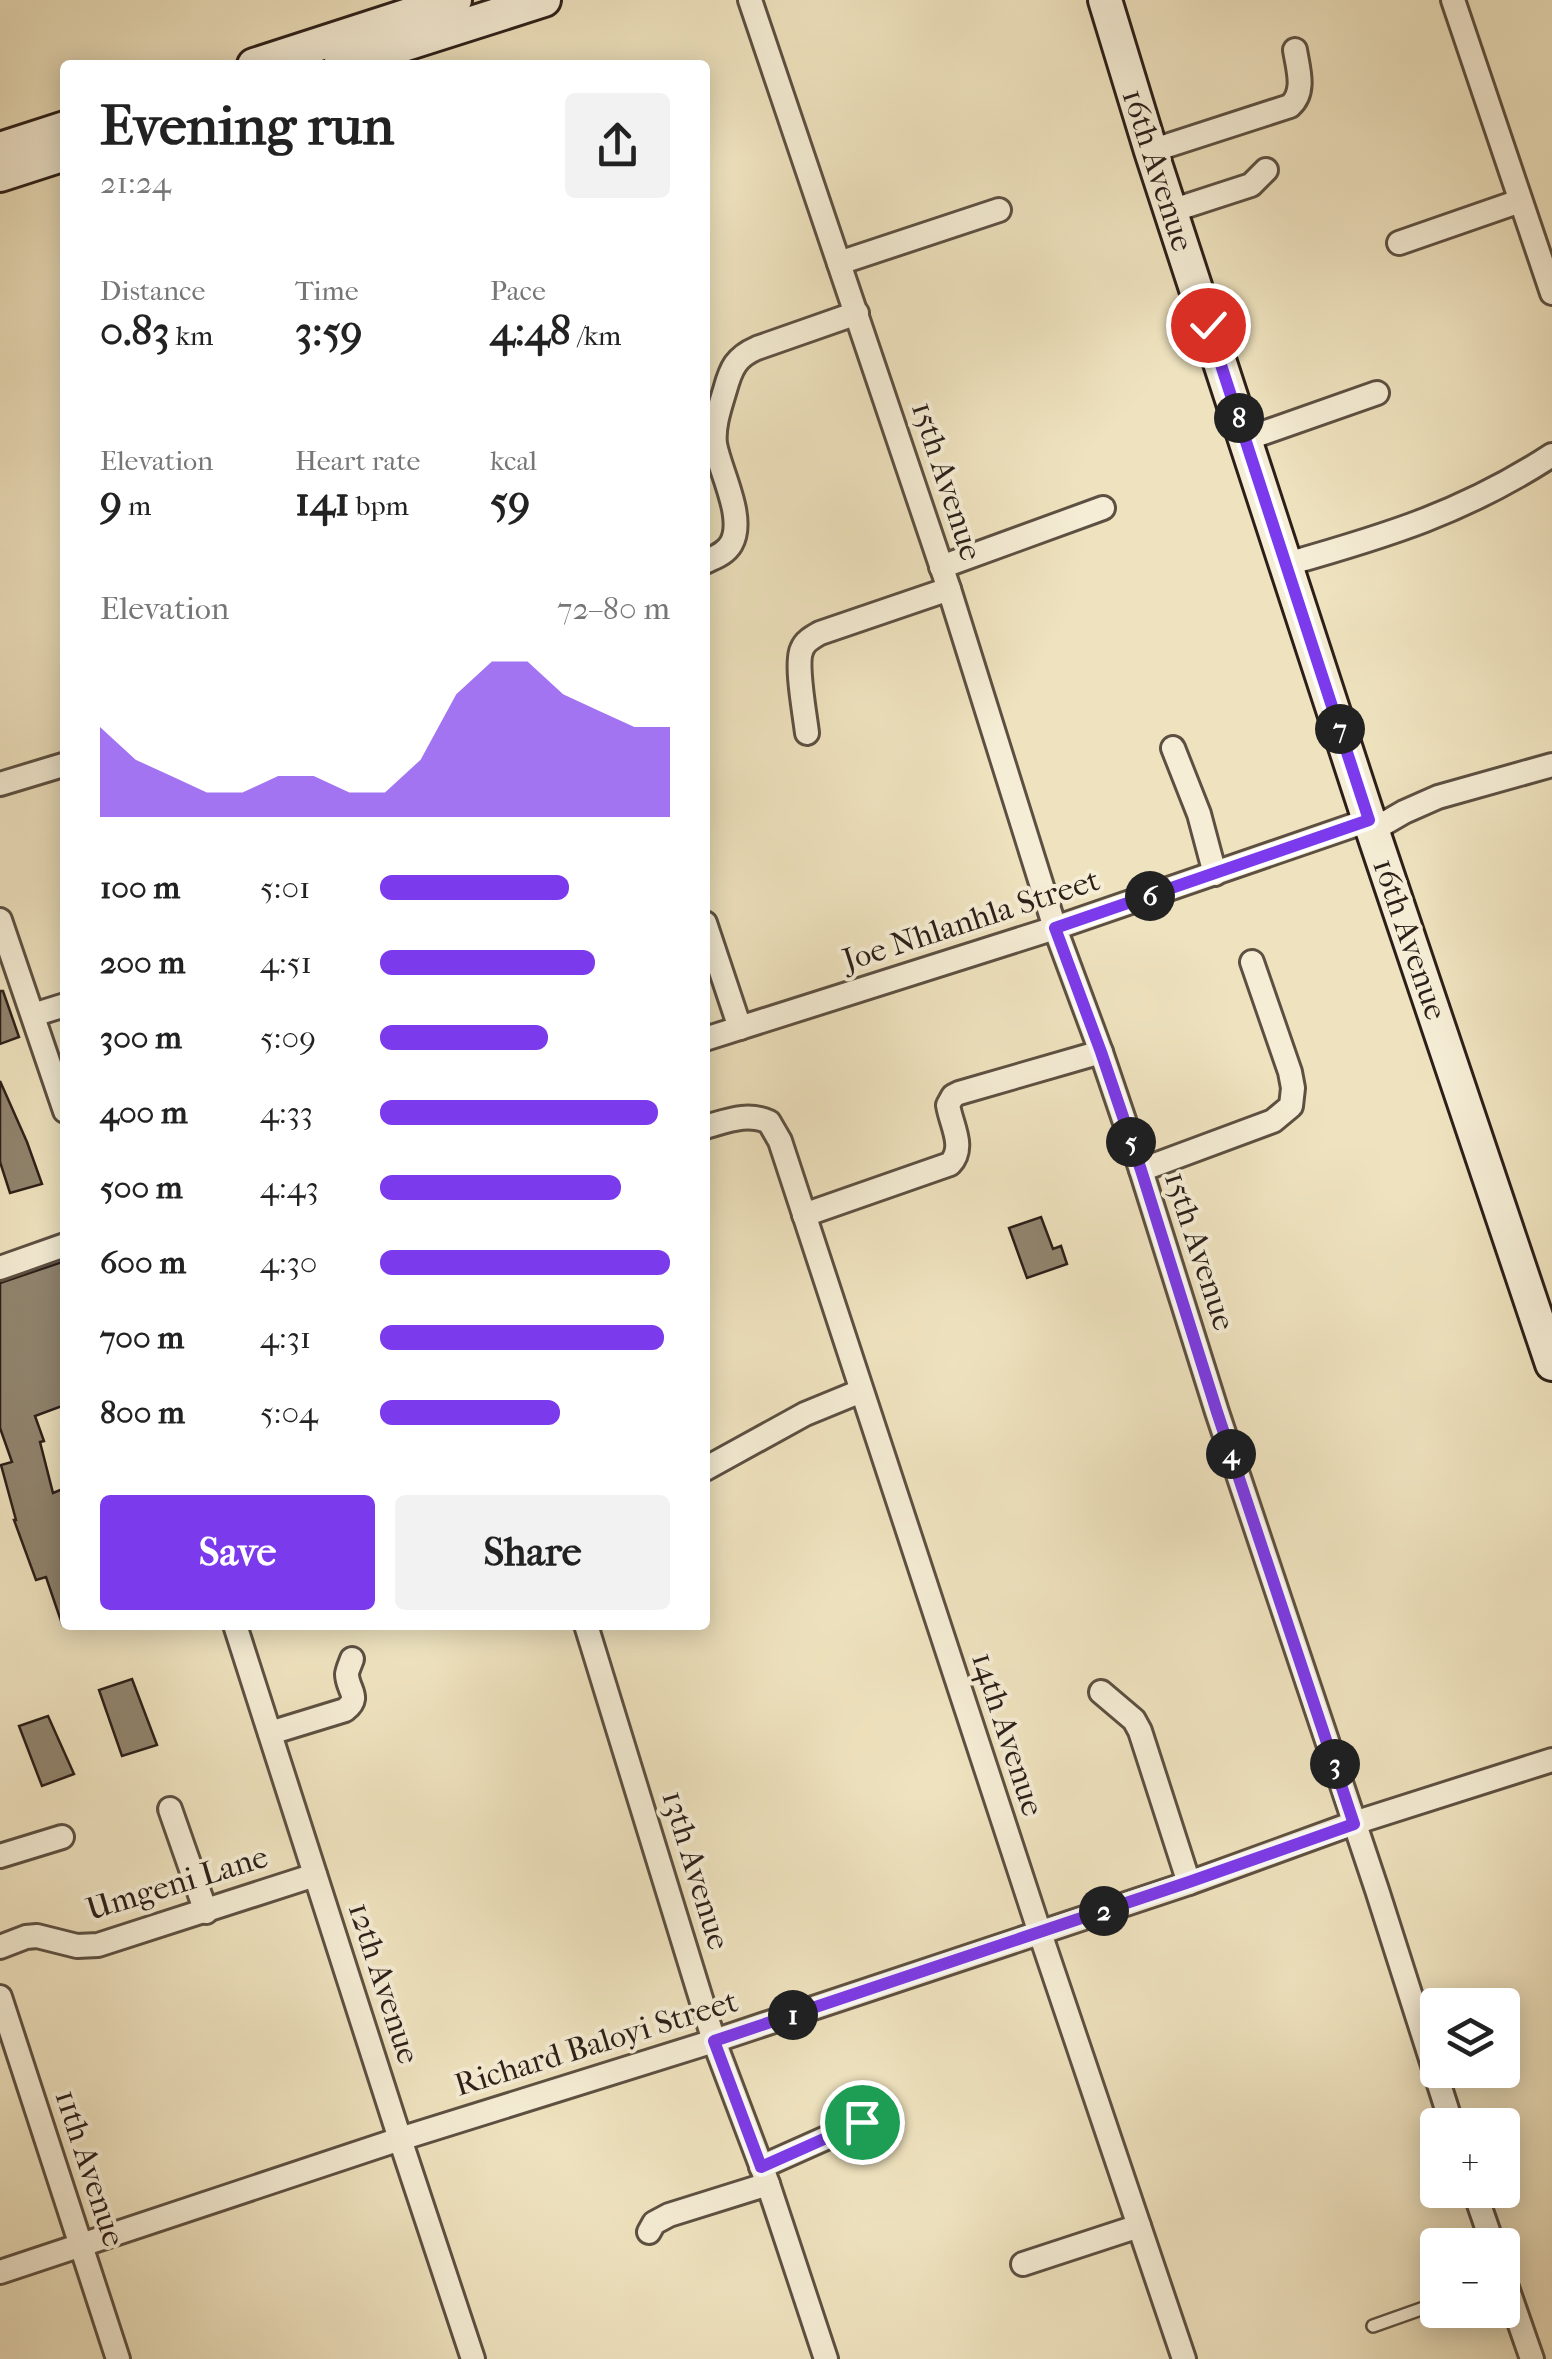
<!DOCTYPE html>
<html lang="en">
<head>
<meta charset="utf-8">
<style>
	body { margin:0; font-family:"IM FELL French Canon",serif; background:#f2f2f2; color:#222; height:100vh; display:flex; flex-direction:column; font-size:38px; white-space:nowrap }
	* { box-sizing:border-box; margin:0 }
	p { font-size:32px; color:#767676 }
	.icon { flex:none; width:55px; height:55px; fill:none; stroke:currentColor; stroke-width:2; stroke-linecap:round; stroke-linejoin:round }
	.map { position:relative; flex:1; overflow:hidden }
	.side { position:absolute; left:60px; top:60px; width:650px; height:1570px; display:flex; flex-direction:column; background:#fff; border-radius:10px; box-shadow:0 5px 25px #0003 }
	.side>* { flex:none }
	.buttons { position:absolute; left:1420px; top:1988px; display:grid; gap:20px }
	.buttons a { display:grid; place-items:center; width:100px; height:100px; border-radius:10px; background:#fff; box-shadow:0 5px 25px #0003; font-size:50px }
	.pin { position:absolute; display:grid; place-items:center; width:85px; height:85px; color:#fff; margin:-42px; border:5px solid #fff; border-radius:50%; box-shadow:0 2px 10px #0007 }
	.km { position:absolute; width:50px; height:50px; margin:-25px; border-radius:50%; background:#222; color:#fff; font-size:28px; line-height:50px; text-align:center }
	.round { display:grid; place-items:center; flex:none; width:105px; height:105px; border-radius:10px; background:#f2f2f2 }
	.overview { display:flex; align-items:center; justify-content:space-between; height:170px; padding:0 40px }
	h1 { font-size:55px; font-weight:800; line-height:75px }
	.figures { display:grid; grid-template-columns:repeat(3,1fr); gap:15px; height:170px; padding:10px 40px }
	.figures div { display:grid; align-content:center }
	.figures b { font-size:42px; font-weight:800 }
	.figures small { font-size:28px; font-weight:400 }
	.figures p { font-size:28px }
	.chart { height:280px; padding:20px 40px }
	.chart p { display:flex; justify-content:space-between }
	.chart svg { width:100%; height:180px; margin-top:10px; fill:#7c3aed; opacity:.7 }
	.cta { display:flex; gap:20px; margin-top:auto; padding:20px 40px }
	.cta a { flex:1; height:115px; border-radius:10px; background:#7c3aed; color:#fff; font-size:40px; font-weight:800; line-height:115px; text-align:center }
	.cta a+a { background:#f2f2f2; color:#222 }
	ul { padding:0 40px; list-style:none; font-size:32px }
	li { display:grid; grid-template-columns:160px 120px 1fr; align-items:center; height:75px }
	li i { height:25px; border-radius:12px; background:#7c3aed }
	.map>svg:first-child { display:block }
	.building { fill:#91856f; stroke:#2c1f19; stroke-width:2.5 }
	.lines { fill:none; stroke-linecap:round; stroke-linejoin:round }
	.lane-casing { stroke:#5d5042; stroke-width:16 }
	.street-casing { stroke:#5d5042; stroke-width:28 }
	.secondary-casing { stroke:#2c1f19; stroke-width:38 }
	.lane { stroke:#f5edd5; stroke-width:11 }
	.street { stroke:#f5edd5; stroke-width:22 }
	.secondary { stroke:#f5edd5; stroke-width:32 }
	.route-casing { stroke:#fff; stroke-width:20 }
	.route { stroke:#7c3aed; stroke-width:12 }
	.labels { text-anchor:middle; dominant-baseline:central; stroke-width:8; stroke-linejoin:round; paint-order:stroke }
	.street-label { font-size:32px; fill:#2c1f19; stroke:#f5edd5 }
</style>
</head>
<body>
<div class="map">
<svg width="1552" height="2359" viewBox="0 0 1552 2359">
	<rect width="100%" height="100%" fill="#efe3bf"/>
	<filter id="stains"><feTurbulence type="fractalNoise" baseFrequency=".002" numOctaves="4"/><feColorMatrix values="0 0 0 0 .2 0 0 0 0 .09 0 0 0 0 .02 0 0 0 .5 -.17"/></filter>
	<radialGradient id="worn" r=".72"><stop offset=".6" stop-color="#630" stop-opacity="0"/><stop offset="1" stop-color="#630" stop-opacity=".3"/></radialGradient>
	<g class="building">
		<polygon points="0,991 3,991 19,1037 0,1044"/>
		<polygon points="0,1081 27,1142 42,1184 10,1193 0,1162"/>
		<polygon points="1041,1217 1053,1249 1061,1246 1067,1264 1027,1278 1009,1228"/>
		<polygon points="65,1261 65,1405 35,1416 44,1441 40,1442 53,1493 65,1488 65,1623 62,1624 46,1577 36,1580 14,1520 16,1520 1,1465 12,1462 0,1428 0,1283"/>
		<polygon points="132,1679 157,1745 122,1756 99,1690"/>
		<polygon points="48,1716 74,1774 42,1786 19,1726"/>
	</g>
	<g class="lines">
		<defs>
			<polyline id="lane" points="1373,2326 1438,2303"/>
			<g id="street">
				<polyline points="750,0 949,589 1055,928 1101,1052 1141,1170 1217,1412 1377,1890 1452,2125"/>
				<polyline points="1453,0 1552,293"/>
				<path d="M 1151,151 L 1290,106 C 1306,92 1298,69 1295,50"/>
				<polyline points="1171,211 1251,185 1266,170"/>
				<polyline points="1399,243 1520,201"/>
				<polyline points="839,263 999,210"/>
				<polyline points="1246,439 1377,393"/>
				<path d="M 705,562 C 715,557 725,554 731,544 C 746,518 720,472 715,444 C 713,426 720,407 725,390 C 731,368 736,357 757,348 L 857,313"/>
				<path d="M 1287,564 C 1386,536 1465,512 1552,455"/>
				<polyline points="941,567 1103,508"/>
				<path d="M 807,733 C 805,715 795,663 802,649 C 805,641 813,637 820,633 L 949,589"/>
				<polyline points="1173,748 1199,814 1215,874"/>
				<polyline points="0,784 63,765"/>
				<polyline points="1373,830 1404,812 1438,797 1552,765"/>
				<polyline points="0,920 65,1111"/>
				<polyline points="705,923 740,1028"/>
				<polyline points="33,1015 65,1005"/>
				<polyline points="705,1039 1055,928 1369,820"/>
				<path d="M 705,1127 C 727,1121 747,1112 769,1122 L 780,1141 L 1040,1933 L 1184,2359"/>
				<polyline points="1141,1170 1273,1121 1291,1106 1293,1088 1290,1072 1252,962"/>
				<path d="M 804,1215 L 950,1164 C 966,1147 951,1125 948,1105 L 953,1096 L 959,1093 L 1101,1052"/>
				<polyline points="0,1268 65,1245"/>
				<polyline points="705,1469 805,1414 861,1391"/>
				<polyline points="235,1625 400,2139 473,2359"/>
				<polyline points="586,1625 714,2041 768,2184 826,2359"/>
				<polyline points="1101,1692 1134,1720 1140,1731 1189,1883"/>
				<path d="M 270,1733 L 345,1710 C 362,1697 347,1690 347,1674 C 347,1671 351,1662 352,1659"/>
				<polyline points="170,1809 206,1912"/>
				<polyline points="0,1856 62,1837"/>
				<polyline points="0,1947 26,1937 37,1936 77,1946 98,1945 315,1875"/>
				<polyline points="0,1997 118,2359"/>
				<polyline points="761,2167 862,2122"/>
				<polyline points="1474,2190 1493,2245"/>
				<polyline points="649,2232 654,2223 669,2215 768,2184"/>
				<polyline points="1023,2264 1139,2226"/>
				<polyline points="0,2272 400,2139 714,2041 1189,1883 1354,1823 1552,1760"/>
				<polyline points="1502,2273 1532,2359"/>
			</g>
			<g id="secondary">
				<polyline points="1105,0 1151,151 1369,820 1552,1364"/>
				<polyline points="254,65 455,0"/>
				<polyline points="340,65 544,0"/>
				<polyline points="0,149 65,128"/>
				<polyline points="0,175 65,154"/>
			</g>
		</defs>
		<use href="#lane" class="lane-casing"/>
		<use href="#street" class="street-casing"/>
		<use href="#secondary" class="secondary-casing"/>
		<use href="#lane" class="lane"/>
		<use href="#street" class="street"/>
		<use href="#secondary" class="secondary"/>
	</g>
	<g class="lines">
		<defs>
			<polyline id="route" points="862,2122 761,2167 714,2041 1189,1882 1354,1824 1217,1412 1141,1170 1101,1052 1055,928 1369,820 1208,325"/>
		</defs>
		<use href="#route" class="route-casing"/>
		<use href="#route" class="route"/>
	</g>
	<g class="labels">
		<g class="street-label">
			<text transform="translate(1158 170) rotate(72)">16th Avenue</text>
			<text transform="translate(947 481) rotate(72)">15th Avenue</text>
			<text transform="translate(971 920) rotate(-18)">Joe Nhlanhla Street</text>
			<text transform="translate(1410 939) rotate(71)">16th Avenue</text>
			<text transform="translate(1200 1251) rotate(72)">15th Avenue</text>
			<text transform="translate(1008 1734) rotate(72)">14th Avenue</text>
			<text transform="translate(696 1870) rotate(73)">13th Avenue</text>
			<text transform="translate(177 1883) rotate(-17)">Umgeni Lane</text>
			<text transform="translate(384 1983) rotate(72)">12th Avenue</text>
			<text transform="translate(596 2043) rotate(-17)">Richard Baloyi Street</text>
			<text transform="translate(90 2168) rotate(72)">11th Avenue</text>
		</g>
	</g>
	<rect width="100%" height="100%" filter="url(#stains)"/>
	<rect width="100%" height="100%" fill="url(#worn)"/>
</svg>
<div class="buttons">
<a><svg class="icon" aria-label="layers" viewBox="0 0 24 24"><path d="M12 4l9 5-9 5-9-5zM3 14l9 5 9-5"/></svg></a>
<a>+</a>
<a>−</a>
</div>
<div class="pin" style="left:862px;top:2122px;background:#1e9e55"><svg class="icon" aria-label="arrive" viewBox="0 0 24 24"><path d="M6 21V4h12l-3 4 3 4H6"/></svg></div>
<div class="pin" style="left:1208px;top:325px;background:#d93025"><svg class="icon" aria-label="check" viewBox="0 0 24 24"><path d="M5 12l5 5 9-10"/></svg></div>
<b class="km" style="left:793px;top:2015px">1</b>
<b class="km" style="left:1104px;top:1911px">2</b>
<b class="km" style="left:1335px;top:1764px">3</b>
<b class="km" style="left:1231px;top:1454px">4</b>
<b class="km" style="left:1131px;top:1142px">5</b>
<b class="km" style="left:1150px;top:896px">6</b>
<b class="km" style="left:1340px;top:729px">7</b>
<b class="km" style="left:1239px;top:418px">8</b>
<section class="side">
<div class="overview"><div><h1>Evening run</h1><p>21:24</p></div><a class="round"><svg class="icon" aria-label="share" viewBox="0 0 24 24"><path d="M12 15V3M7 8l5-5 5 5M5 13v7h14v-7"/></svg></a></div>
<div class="figures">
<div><p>Distance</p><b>0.83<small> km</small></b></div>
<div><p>Time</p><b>3:59</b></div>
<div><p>Pace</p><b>4:48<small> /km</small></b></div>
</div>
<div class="figures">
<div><p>Elevation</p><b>9<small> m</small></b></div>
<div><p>Heart rate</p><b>141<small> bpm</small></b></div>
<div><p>kcal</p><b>59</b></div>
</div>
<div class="chart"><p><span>Elevation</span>72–80 m</p>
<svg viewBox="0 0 160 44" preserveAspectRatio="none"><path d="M0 44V22L10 30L20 34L30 38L40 38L50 34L60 34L70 38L80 38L90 30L100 14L110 6L120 6L130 14L140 18L150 22L160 22V44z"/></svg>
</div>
<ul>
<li><b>100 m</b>5:01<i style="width:65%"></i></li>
<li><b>200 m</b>4:51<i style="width:74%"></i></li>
<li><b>300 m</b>5:09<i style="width:58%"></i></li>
<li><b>400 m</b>4:33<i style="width:96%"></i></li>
<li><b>500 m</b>4:43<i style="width:83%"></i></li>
<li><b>600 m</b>4:30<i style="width:100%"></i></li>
<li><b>700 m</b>4:31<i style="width:98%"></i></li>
<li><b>800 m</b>5:04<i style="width:62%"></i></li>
</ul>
<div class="cta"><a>Save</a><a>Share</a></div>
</section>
</div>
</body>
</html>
